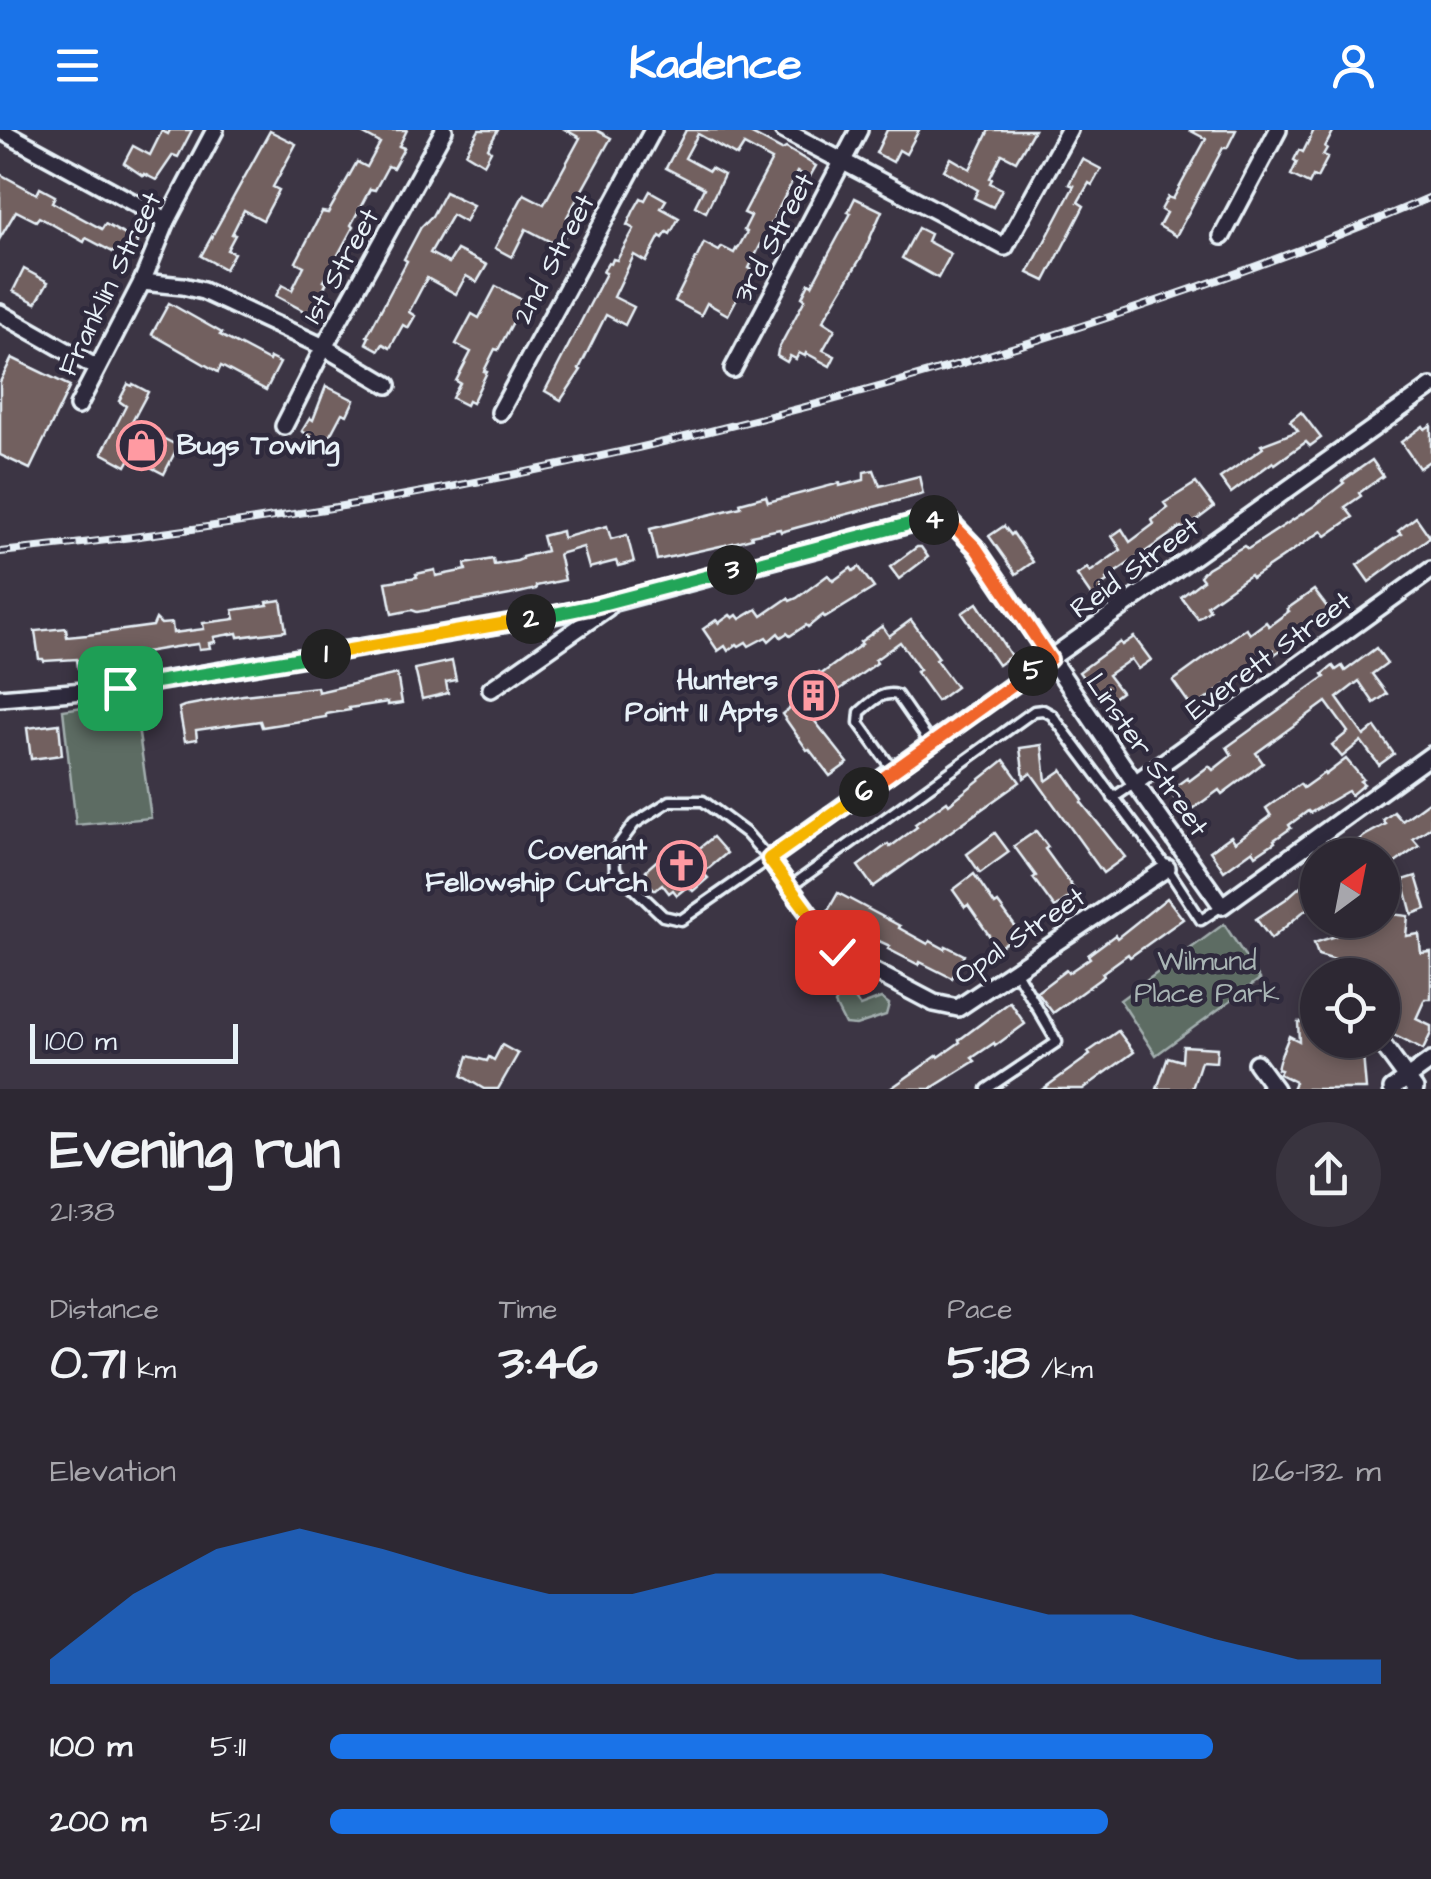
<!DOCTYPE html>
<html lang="en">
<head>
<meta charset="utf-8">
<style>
	body { margin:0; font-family:"Architects Daughter",sans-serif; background:#39343f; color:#f1f3f6; height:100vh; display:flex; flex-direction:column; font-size:38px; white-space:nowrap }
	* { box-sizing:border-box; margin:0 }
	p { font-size:32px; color:#a7a6ac }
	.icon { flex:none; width:55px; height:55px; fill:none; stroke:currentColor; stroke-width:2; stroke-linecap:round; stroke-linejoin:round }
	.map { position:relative; height:959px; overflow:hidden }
	.side { display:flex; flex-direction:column; background:#2d2833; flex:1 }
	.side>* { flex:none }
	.needle { width:65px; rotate:32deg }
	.controls { position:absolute; left:1300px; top:708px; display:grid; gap:20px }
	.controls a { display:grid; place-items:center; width:100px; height:100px; border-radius:50%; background:#2d2833; box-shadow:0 5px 15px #0003,0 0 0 2px #48444e; font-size:50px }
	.scale { position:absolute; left:30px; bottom:25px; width:208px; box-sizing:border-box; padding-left:10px; border:5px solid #e8f1f8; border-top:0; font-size:28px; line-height:35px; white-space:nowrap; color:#e8f1f8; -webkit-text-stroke:8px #2f2a3d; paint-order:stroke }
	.pin { position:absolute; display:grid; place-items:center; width:85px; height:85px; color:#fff; margin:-42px; border-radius:20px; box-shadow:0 5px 15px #0006 }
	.km { position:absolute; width:50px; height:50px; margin:-25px; border-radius:50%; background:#222; color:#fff; font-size:28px; line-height:50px; text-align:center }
	.round { display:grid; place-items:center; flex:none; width:105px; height:105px; border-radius:52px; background:#39343f }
	.summary { display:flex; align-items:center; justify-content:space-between; height:170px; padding:0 50px }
	h1 { font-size:55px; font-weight:800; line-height:75px }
	.metrics { display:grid; grid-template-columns:repeat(3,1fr); gap:15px; height:170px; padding:10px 50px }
	.metrics div { display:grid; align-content:center }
	.metrics b { font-size:50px; font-weight:800 }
	.metrics small { font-size:28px; font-weight:400 }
	.metrics p { font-size:28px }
	.chart { height:280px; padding:20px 50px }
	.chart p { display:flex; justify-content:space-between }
	.chart svg { width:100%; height:180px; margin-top:10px; fill:#1a73e8; opacity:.7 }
	ul { padding:0 50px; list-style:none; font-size:32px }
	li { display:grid; grid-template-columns:160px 120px 1fr; align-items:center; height:75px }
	li i { height:25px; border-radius:12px; background:#1a73e8 }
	header { display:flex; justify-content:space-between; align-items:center; height:130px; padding:0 50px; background:#1a73e8; color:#fff; font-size:45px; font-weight:800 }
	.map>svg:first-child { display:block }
	.green { fill:#5d6c64; stroke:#a2aeae; stroke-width:2.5 }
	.building { fill:#72605f; stroke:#e8f1f8; stroke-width:2.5 }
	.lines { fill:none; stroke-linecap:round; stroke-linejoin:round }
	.lane-casing { stroke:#e8f1f8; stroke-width:15 }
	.street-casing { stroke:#e8f1f8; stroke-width:22 }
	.lane { stroke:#2f2a3d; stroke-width:8 }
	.street { stroke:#2f2a3d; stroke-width:15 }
	.rail-casing { stroke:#e8f1f8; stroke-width:8 }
	.rail { stroke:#2f2a3d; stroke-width:4; stroke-dasharray:11; stroke-linecap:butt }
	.split-1-casing { stroke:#fff; stroke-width:20 }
	.split-2-casing { stroke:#fff; stroke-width:20 }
	.split-3-casing { stroke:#fff; stroke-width:20 }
	.split-4-casing { stroke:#fff; stroke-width:20 }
	.split-5-casing { stroke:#fff; stroke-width:20 }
	.split-6-casing { stroke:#fff; stroke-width:20 }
	.split-7-casing { stroke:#fff; stroke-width:20 }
	.split-1 { stroke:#22a559; stroke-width:12 }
	.split-2 { stroke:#f5b400; stroke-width:12 }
	.split-3 { stroke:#22a559; stroke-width:12 }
	.split-4 { stroke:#22a559; stroke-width:12 }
	.split-5 { stroke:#f0652b; stroke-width:12 }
	.split-6 { stroke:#f0652b; stroke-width:12 }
	.split-7 { stroke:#f5b400; stroke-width:12 }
	.labels { text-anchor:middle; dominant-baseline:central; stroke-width:9; stroke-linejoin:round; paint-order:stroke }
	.street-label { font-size:28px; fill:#e8f1f8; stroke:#2f2a3d }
	.poi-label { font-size:28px; font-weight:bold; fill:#e8f1f8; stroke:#2f2a3d; text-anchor:end }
	.park-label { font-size:28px; fill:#a9b5b5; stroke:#2f2a3d }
</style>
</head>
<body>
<header><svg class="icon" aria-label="menu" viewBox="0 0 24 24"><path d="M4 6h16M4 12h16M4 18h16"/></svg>Kadence<svg class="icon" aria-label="person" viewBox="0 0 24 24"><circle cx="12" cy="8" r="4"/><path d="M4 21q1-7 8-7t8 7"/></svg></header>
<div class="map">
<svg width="1431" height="959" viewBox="0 0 1431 959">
	<rect width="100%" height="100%" fill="#3c3544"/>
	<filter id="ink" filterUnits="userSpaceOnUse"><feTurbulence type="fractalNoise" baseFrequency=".01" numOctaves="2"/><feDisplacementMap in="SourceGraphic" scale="20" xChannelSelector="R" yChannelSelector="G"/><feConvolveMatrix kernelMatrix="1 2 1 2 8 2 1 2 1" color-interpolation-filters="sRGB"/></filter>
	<g filter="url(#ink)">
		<g class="green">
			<polygon points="134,569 151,688 76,695 63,580"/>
			<polygon points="1224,794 1260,849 1156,925 1120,870"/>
			<polygon points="847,859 860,876 881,868 889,874 886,885 856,895 845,894 835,874 840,865"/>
		</g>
		<g class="building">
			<polygon points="170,0 192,0 178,27 173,25 156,50 144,44 143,46 124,33 133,16 150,25 162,1 168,4"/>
			<polygon points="356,0 407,0 399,16 404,18 393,38 388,36 375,60 370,59 351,95 353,97 324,151 327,152 312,181 310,180 308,183 276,166 282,155 292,160 304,136 296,132 322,82 328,83 357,32 367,37 380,13"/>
			<polygon points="479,0 498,0 488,18 491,21 484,34 466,23"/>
			<polygon points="566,0 596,0 611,8 567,87 573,90 559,116 526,99 512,127 495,118 524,64 544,74 580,8"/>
			<polygon points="686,0 752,0 750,3 782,20 786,18 816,36 809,48 797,42 749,138 752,140 728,185 707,173 701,185 675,171 704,113 719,121 722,117 734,123 736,119 737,120 747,102 744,100 751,86 744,83 772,30 744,15 737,26 698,4 685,28 709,41 711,38 724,45 706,82 695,76 704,58 666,38"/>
			<polygon points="887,0 919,0 906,24 899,20 893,32 876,23"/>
			<polygon points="989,0 1034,0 1016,31 1002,24 990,48 992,49 990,53 1002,59 993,77 974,68 978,60 944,40 951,28 970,39"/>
			<polygon points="1189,0 1236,0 1227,18 1223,18 1176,106 1159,96 1166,83 1161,80 1168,67 1173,69 1206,9"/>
			<polygon points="1314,0 1334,0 1325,17 1327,18 1323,25 1328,27 1317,48 1313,46 1309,54 1291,45 1297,32 1294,30 1299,20 1303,22"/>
			<polygon points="270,1 296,14 273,57 279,60 263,90 244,80 232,104 235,105 227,120 234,123 225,139 201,126"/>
			<polygon points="1082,29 1101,39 1092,55 1089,53 1078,72 1084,76 1045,151 1028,143 1074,56 1069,54"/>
			<polygon points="0,44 37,64 40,58 55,66 52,72 102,99 105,94 138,112 128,130 86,108 84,112 39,87 36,91 16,81 0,108"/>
			<polygon points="650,61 666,70 661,78 679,88 670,104 667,102 663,108 660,106 646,132 634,125 614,167 634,177 625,195 606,185 579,239 581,240 561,270 545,261 603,149 606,143 603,142 608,133 611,134 613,129 617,130 634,99 627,95 634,80 641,68 645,70"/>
			<polygon points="445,62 473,75 465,92 452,85 430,123 449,133 457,120 487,135 477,152 466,146 456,164 427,148 409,182 415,186 408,198 403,195 390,218 383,214 379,220 366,213 369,207 367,206 407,131 404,129 421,97 432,86"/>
			<polygon points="855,68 882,81 862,126 823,191 835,199 823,220 835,226 830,236 806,223 805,226 799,223 796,229 790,226 787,232 777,226 778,220 805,169 802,167 809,153 812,155 839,105 851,83 848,82"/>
			<polygon points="918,98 930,104 927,111 951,124 938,148 902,128"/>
			<polygon points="24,139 48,152 36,173 13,161"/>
			<polygon points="496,156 524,171 498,220 495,219 484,241 487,242 472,273 468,271 466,275 452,268 460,253 456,251 471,222 456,214 472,184 479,188"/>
			<polygon points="169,173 222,203 220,205 269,231 270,228 280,233 266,260 221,236 218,242 152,204"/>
			<polygon points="12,228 70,256 30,339 0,325 0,252"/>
			<polygon points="128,254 132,256 133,254 148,262 132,292 178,316 164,344 131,327 126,336 102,323 126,276 119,271"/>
			<polygon points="326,256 354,270 347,285 342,283 325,315 302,301 310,288 313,290"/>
			<polygon points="1301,282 1321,308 1310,316 1306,312 1275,334 1273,332 1231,363 1220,348 1263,318 1261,315 1298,301 1290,291"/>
			<polygon points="1431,295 1431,330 1419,338 1401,312 1423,296 1425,299"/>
			<polygon points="1372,330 1383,346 1359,363 1361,366 1345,377 1353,387 1326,406 1322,401 1252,448 1250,445 1238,453 1207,475 1210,480 1198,489 1181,467 1203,450 1200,446 1207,438 1244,416 1248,419 1314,376 1344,353 1342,351"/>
			<polygon points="874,340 880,356 919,346 923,364 799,397 781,402 780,399 751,405 752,408 725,415 657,430 650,399 741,377 740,373 766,366 768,372 840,353 840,356 864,350 864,342"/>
			<polygon points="1196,353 1214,377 1189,396 1183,399 1181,397 1106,449 1107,452 1101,456 1105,464 1095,471 1077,445 1087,438 1090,442 1121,420 1112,406 1122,399 1130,412 1154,394 1152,390 1168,378 1164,373"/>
			<polygon points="1416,387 1430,407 1369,452 1357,435 1401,404 1398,401"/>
			<polygon points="607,396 611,409 627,405 634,432 618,436 616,431 589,438 583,417 559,424 565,450 536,456 536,459 510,465 417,482 412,480 392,484 386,452 417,447 416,444 435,440 436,446 466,440 465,434 493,429 494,435 517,431 522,429 522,427 546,421 542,406 562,401 563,408"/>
			<polygon points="1004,396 1011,405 1013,403 1033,432 1016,444 989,406"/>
			<polygon points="917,417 921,417 928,427 899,449 890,437"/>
			<polygon points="859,437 874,458 825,488 823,485 808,497 806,495 790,506 787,503 781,507 778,503 769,511 766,507 749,516 746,512 739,516 737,514 728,521 725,516 718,521 703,499 716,490 719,493 730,485 733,488 737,485 740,489 757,479 762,486 788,468 790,471 797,468 828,445 833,451 851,438 853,441"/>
			<polygon points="1314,460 1330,481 1328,483 1331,486 1321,493 1314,487 1281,511 1285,517 1275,524 1273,520 1193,579 1173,551 1246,498 1250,504 1266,492 1269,496 1289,481 1287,479"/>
			<polygon points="281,470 286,501 238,507 237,503 214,507 215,512 209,513 210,518 199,519 198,514 175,517 139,523 140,528 108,532 107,535 85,538 78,538 77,529 44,531 43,529 39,529 35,501 66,498 67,507 87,505 153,496 156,489 161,494 172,493 173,503 204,499 203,493 235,489 233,480 268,475 267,472"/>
			<polygon points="977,473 1011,526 998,535 962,483"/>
			<polygon points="911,490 939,528 936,530 956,557 937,571 916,542 920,540 900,512 875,530 877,533 833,564 831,562 806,580 848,633 830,646 809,619 807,620 782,584 803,568 796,558 819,542 820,545 862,514 860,512 882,496 889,506"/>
			<polygon points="1134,507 1151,530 1138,539 1131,529 1108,545 1121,562 1104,575 1079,542 1120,512 1122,515"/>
			<polygon points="1376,518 1387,533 1372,544 1387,564 1374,573 1359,551 1337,568 1364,606 1375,597 1394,624 1379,635 1361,611 1342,627 1332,615 1348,602 1326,572 1256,623 1263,633 1250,643 1222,664 1219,660 1186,684 1169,661 1187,648 1189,651 1209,636 1213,640 1232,625 1227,617 1319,551 1325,547 1323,544 1333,536 1336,540 1342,536 1345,541"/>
			<polygon points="452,531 456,550 446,552 448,563 422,569 415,539"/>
			<polygon points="397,544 402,573 388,575 388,572 349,578 350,580 326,584 326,587 262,597 260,591 196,600 197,609 185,611 179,578 184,576 243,565 317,557 318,562"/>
			<polygon points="59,594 62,625 31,629 27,598"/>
			<polygon points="1042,615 1046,651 1062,640 1083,670 1081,672 1125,727 1103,743 1031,643 1024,648 1020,618"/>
			<polygon points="1346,629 1363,649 1360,651 1364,654 1351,665 1348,661 1346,662 1310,683 1308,681 1289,695 1291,698 1274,710 1275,712 1256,725 1253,720 1224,741 1210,721 1231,706 1235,712 1271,686 1266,678 1300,654 1303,658 1324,643 1325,645"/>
			<polygon points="1004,630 1020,652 873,757 858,736 888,714 890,717 917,697 915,694 947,671 949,674"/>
			<polygon points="1431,670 1431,697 1413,709 1419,716 1388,738 1382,730 1382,725 1344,725 1359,714 1357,711 1366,705 1386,694 1383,690 1394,682 1402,691"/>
			<polygon points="1036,701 1048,717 1045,719 1076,762 1055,778 1033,748 1036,746 1014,716"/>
			<polygon points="995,703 1009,722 980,743 967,724"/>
			<polygon points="713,707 727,723 703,743 708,748 693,761 688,756 677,765 673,760 669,763 662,754 655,760 642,746 647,741 646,740 672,717 682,728 689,722 691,725"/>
			<polygon points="974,744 995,775 998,773 1020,803 998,818 968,775 965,777 953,760"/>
			<polygon points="1416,746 1426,779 1412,784 1403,750"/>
			<polygon points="1305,752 1318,769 1318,787 1310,776 1271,809 1256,789 1286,769"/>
			<polygon points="838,763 900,796 899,798 928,814 930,811 945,819 946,816 964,825 952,848 920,832 919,835 888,819 890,816 825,786"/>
			<polygon points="1167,768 1183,789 1130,827 1128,824 1102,843 1104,846 1053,883 1037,862 1066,840 1068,843 1090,828 1088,825 1115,805 1117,808"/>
			<polygon points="1382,783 1408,786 1406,806 1419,804 1421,823 1431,822 1431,869 1425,869 1416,889 1431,896 1431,903 1423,920 1382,899 1382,845 1361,845 1363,840 1359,839 1360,837 1318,825 1314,813 1335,806 1324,790 1382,790"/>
			<polygon points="1010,872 1025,894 995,916 994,913 972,928 975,931 930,959 890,959 938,925 939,927 960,912 959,910"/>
			<polygon points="1318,891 1318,911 1364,910 1357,926 1363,925 1366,959 1292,959 1295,952 1279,944 1281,940 1277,939 1279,931 1289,906 1299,911 1298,892"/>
			<polygon points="1118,901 1134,922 1083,959 1043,959 1090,925 1088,922"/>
			<polygon points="502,915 518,924 498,959 484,959 462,946 468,926 487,931 489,927 494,930"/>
			<polygon points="1183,916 1217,918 1216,932 1201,931 1192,959 1157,959 1168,927 1182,931"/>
		</g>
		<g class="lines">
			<defs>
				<g id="lane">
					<path d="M 893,640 L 859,593 L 860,582 C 871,573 882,560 897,565 L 931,614"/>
					<polyline points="1113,668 1135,653"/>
					<polygon points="670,671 703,671 746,703 769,729 681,790 663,786 615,740 614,721 634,694"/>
					<polyline points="790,757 1034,581 1043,580 1052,585 1167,738 1201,790 1222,776"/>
					<polyline points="987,959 1057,912 1015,840"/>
				</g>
				<g id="street">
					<polyline points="0,0 167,91"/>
					<polyline points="783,0 1005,117 1069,0"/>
					<polyline points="1222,106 1278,0"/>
					<polyline points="142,152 183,156 203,161 324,217 388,255"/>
					<polyline points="0,183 97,238"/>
					<polyline points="733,239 859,0"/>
					<polyline points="78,276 142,152 167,91 215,0"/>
					<polyline points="500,282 653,0"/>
					<polyline points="284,296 324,217 444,0"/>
					<polyline points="491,559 607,478"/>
					<polyline points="0,568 120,558 538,488 595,477 928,389 952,393 975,417 1135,653 1222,776 1431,625"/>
					<polyline points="1135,653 1431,440"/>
					<polyline points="1167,738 958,878 934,873 837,822 769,729 1431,257"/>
					<polyline points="1379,910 1415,959"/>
					<polyline points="1256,933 1275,959"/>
					<polyline points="1392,959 1431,931"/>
				</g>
			</defs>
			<use href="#lane" class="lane-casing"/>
			<use href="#street" class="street-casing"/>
			<use href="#lane" class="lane"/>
			<use href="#street" class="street"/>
			<defs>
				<path id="rail" d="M 0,422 C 354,386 702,316 1041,209 C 1173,167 1304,122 1431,67"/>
			</defs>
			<use href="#rail" class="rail-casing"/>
			<use href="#rail" class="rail"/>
		</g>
	</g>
	<g class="lines" filter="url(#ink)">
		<defs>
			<polyline id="split-1" points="120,558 326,524"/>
			<polyline id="split-2" points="326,524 531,489"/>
			<polyline id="split-3" points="531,489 594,476 732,440"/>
			<polyline id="split-4" points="732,440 928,389 934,390"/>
			<polyline id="split-5" points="934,390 952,394 976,418 1050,529 1033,541"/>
			<polyline id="split-6" points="864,662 1033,541"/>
			<polyline id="split-7" points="837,822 769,729 864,662"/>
		</defs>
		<use href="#split-1" class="split-1-casing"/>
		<use href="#split-2" class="split-2-casing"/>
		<use href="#split-3" class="split-3-casing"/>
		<use href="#split-4" class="split-4-casing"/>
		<use href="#split-5" class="split-5-casing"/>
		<use href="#split-6" class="split-6-casing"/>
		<use href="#split-7" class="split-7-casing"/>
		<use href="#split-1" class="split-1"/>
		<use href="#split-2" class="split-2"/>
		<use href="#split-3" class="split-3"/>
		<use href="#split-4" class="split-4"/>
		<use href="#split-5" class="split-5"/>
		<use href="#split-6" class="split-6"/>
		<use href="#split-7" class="split-7"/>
	</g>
	<defs>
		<symbol id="shop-ring" viewBox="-11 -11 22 22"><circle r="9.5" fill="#2f2a3d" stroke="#ff9aa2" stroke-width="1.5"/><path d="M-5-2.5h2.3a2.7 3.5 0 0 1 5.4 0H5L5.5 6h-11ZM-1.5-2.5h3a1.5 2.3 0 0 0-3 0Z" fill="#ff9aa2"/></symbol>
		<symbol id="building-ring" viewBox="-11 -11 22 22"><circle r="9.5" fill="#2f2a3d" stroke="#ff9aa2" stroke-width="1.5"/><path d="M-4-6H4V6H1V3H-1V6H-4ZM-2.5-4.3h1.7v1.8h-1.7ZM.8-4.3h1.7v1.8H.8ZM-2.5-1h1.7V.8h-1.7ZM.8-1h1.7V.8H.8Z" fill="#ff9aa2"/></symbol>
		<symbol id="church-ring" viewBox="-11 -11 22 22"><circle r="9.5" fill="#2f2a3d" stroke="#ff9aa2" stroke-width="1.5"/><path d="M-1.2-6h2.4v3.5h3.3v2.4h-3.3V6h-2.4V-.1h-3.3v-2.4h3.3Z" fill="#ff9aa2"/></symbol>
	</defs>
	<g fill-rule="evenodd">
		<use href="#shop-ring" x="114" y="288" width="55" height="55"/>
		<use href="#building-ring" x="786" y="538" width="55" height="55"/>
		<use href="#church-ring" x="654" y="708" width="55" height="55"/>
	</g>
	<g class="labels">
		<g class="street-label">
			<text transform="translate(774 108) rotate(-62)">3rd Street</text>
			<text transform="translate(554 129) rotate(-62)">2nd Street</text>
			<text transform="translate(341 136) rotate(-61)">1st Street</text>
			<text transform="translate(110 154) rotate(-64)">Franklin Street</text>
			<text transform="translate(1135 438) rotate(-36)">Reid Street</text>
			<text transform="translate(1269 526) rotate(-36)">Everett Street</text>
			<text transform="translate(1147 625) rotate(55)">Linster Street</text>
			<text transform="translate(1020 806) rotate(-34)">Opal Street</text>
		</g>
		<g class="poi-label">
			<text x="177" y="315" text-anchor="start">Bugs Towing</text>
			<text x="778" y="550">Hunters<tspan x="778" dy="32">Point II Apts</tspan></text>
			<text x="647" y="720">Covenant<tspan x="647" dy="32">Fellowship Curch</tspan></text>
		</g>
		<g class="park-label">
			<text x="1207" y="831">Wilmund<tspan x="1207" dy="32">Place Park</tspan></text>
		</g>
	</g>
</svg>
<div class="controls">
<a><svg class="needle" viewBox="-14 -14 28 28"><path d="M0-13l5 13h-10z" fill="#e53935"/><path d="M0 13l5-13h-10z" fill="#a7a6ac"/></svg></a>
<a><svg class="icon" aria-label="locate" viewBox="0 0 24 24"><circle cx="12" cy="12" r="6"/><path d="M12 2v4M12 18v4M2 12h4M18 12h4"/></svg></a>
</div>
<div class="scale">100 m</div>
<div class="pin" style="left:120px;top:558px;background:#1e9e55"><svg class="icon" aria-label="arrive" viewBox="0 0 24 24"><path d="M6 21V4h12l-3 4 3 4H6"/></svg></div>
<div class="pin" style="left:837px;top:822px;background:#d93025"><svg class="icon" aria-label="check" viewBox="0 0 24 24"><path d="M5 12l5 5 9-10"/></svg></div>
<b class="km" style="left:326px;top:524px">1</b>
<b class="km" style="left:531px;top:489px">2</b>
<b class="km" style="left:732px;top:440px">3</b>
<b class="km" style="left:934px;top:390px">4</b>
<b class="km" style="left:1033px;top:541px">5</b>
<b class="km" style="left:864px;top:662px">6</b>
</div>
<section class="side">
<div class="summary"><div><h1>Evening run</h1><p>21:38</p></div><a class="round"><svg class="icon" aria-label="share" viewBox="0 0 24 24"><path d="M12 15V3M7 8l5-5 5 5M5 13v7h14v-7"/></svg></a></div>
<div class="metrics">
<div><p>Distance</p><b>0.71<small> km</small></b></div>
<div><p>Time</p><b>3:46</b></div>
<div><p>Pace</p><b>5:18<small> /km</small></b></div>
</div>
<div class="chart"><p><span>Elevation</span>126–132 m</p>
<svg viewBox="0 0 160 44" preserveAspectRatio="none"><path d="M0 44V38L10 22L20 11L30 6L40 11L50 17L60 22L70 22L80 17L90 17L100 17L110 22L120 27L130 27L140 33L150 38L160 38V44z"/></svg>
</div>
<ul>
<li><b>100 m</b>5:11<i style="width:84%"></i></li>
<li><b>200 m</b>5:21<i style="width:74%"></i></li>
</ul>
</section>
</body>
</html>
